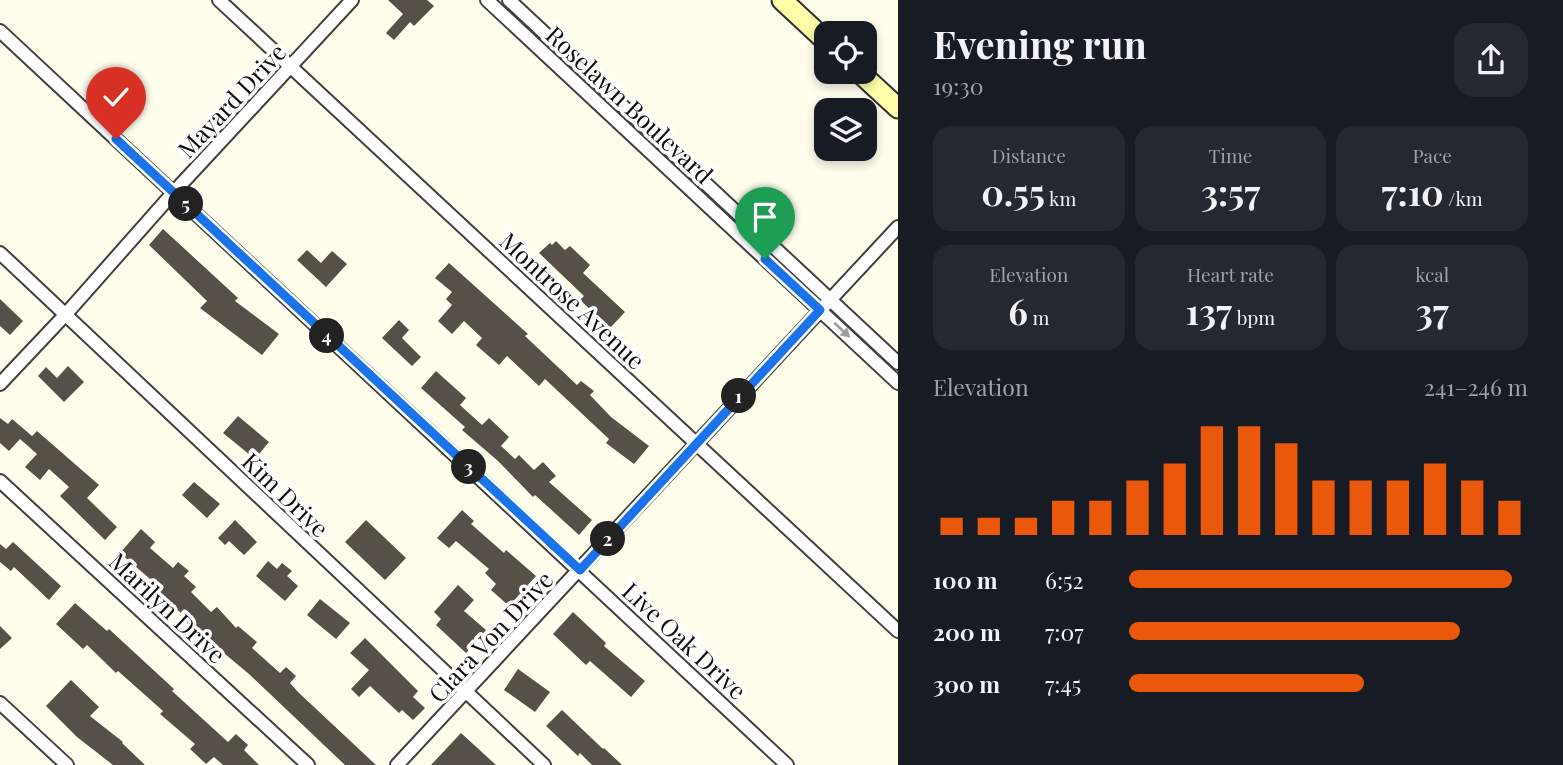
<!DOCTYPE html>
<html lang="en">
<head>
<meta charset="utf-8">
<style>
	body { margin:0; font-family:"Playfair Display",serif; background:#242831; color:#f1f3f6; height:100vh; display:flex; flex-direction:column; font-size:26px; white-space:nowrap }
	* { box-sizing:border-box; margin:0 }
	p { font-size:23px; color:#9ea1a6 }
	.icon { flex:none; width:38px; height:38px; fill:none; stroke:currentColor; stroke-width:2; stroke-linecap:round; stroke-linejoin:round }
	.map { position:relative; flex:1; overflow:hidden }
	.drawer { display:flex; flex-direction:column; background:#171b24; width:665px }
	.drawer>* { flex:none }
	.fabs { position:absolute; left:814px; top:21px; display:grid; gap:14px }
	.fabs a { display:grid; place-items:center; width:63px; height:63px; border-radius:14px; background:#171b24; box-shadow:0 4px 10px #0003; font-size:35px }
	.pin { position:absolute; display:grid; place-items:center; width:60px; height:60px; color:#fff; margin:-72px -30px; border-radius:50% 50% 50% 0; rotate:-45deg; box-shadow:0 0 7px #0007 }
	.pin .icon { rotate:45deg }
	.km { position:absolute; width:35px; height:35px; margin:-18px; border-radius:50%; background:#222; color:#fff; font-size:19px; line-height:35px; text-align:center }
	.round { display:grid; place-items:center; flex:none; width:74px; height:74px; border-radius:21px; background:#242831 }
	.overview { display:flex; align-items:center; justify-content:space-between; height:119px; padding:0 35px }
	h1 { font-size:38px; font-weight:700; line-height:52px }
	.metrics { display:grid; grid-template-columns:repeat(3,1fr); gap:10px; height:119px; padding:7px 35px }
	.metrics div { display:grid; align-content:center; border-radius:18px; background:#242831; text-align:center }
	.metrics b { font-size:35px; font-weight:700 }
	.metrics small { font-size:19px; font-weight:400 }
	.metrics p { font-size:19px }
	.chart { height:196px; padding:14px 35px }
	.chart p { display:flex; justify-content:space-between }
	.chart svg { width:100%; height:126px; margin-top:7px; stroke:#ea580c; stroke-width:6 }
	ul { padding:0 35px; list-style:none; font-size:23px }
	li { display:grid; grid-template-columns:112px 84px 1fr; align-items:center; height:52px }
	li i { height:18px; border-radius:9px; background:#ea580c }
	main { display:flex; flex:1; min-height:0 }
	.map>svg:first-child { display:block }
	.building { fill:#565049 }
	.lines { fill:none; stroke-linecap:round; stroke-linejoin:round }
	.street-casing { stroke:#404040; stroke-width:16 }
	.secondary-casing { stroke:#2f2f2f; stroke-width:23 }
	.street { stroke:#fff; stroke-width:12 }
	.secondary { stroke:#fcffa8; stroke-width:19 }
	.oneway { fill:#9e9e9e }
	.route-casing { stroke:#fff; stroke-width:14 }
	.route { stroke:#1a73e8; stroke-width:9 }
	.labels { text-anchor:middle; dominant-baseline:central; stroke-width:7; stroke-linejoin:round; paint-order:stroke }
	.street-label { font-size:24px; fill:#0d0d0d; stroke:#fff }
</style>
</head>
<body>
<main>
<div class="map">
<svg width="898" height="765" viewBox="0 0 898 765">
	<rect width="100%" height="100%" fill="#fffeed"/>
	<g class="building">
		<polygon points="388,0 427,0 434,6 414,26 410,22 394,40 386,33 403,14"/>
		<polygon points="163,229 238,298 235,301 279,334 262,355 200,308 207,301 149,245"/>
		<polygon points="556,241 565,250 570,246 590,265 583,273 625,312 610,328 580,300 584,296 539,253 550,243 552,245"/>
		<polygon points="307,250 321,263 332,251 347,264 326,287 297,260"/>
		<polygon points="449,263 528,334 525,336 577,385 581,381 594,391 590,395 611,417 649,446 634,464 606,443 609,439 545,379 539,386 507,356 499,365 476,345 482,338 464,321 452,334 438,321 452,305 446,299 452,292 435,278"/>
		<polygon points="0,299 23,321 10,335 0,326"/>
		<polygon points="399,320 409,330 402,338 421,357 412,366 382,338"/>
		<polygon points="68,366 84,382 64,402 38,376 46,367 57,378"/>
		<polygon points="436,371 466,398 460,405 482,425 489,418 509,437 501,446 515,459 519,455 534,470 543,462 556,476 549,482 592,520 579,535 535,495 533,497 498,461 462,430 465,427 421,388"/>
		<polygon points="238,416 269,442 255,459 223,433"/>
		<polygon points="0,418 8,424 12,419 32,436 37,431 99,485 87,498 117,527 105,540 60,496 69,487 49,469 40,480 25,467 37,454 20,439 9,451 0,443"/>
		<polygon points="194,482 220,504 207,518 182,495"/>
		<polygon points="462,510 474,521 471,524 504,553 506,550 536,576 509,606 491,590 496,584 485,573 489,569 456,541 449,548 437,538"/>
		<polygon points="235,520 257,542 244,555 229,541 225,545 218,538"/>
		<polygon points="366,520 406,558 385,580 345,542"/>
		<polygon points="141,529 155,542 150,548 173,568 178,562 189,571 184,576 196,587 191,592 211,612 217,607 236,628 238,626 257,642 252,648 280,673 286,667 296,676 290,683 298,692 376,765 345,765 249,674 213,644 210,647 180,616 182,614 154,589 157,585 120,553"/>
		<polygon points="13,542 61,586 49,600 14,567 11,571 0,562 0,544 6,549"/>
		<polygon points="268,561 277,569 282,563 292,571 287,576 298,586 285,601 256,576"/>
		<polygon points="458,585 474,600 464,611 486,630 466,653 436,625 441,619 434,612"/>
		<polygon points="320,599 350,623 336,639 307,615"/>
		<polygon points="75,603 107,631 109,629 174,689 172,691 228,742 236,734 248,745 244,750 259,765 223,765 214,757 206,764 190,749 195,744 160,714 163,711 118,671 116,673 87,645 83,649 56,624"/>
		<polygon points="573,612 606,643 604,646 645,681 631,697 590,661 586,665 553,634"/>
		<polygon points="0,626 12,638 0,649"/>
		<polygon points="365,638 418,691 413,697 425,708 413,720 402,710 399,713 370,686 359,697 351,689 369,670 350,653"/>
		<polygon points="518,669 550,692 535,712 504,690"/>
		<polygon points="71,680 99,707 90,716 123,742 122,743 145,765 113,765 77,737 46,706"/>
		<polygon points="562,710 603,749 604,748 622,765 592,765 580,753 578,756 546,726"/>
		<polygon points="461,733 496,765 431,765"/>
	</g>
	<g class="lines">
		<defs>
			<g id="street">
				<polyline points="219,0 898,631"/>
				<polyline points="487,0 898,383"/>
				<polyline points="509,0 898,363"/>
				<polyline points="0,31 787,765"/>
				<polyline points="0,253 544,765"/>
				<polyline points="0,384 66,314 173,193 352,0"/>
				<polyline points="0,481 308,765"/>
				<polyline points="0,703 67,765"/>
				<polyline points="397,765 898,227"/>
			</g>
			<g id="secondary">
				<polyline points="782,0 826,41"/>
				<polyline points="859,72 898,108"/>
			</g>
		</defs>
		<use href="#street" class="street-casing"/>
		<use href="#secondary" class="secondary-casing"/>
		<use href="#street" class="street"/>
		<use href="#secondary" class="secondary"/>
	</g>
	<defs><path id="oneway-solid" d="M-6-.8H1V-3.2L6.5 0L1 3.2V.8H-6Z" transform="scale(1.75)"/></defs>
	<use class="oneway" href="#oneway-solid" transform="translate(842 330) rotate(43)"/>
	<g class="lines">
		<defs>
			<polyline id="route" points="116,139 580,570 820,310 765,259"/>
		</defs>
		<use href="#route" class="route-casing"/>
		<use href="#route" class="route"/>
	</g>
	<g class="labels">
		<g class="street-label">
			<text transform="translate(231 100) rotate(-47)">Mayard Drive</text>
			<text transform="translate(630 104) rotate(43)">Roselawn Boulevard</text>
			<text transform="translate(573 300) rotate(43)">Montrose Avenue</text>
			<text transform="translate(286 494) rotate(44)">Kim Drive</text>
			<text transform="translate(168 607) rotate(43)">Marilyn Drive</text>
			<text transform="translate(490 636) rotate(-47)">Clara Von Drive</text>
			<text transform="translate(685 640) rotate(43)">Live Oak Drive</text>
		</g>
	</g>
</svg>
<div class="fabs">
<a><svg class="icon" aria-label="locate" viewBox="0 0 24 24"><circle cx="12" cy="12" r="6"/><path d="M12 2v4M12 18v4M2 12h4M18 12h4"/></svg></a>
<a><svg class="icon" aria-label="layers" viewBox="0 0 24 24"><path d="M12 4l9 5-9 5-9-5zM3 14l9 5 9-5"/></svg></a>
</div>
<div class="pin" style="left:765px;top:259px;background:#1e9e55"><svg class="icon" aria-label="arrive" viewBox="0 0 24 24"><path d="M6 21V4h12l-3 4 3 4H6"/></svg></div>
<div class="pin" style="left:116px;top:139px;background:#d93025"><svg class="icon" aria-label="check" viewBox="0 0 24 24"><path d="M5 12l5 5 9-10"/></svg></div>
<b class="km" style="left:739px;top:396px">1</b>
<b class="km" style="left:608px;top:539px">2</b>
<b class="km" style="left:469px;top:467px">3</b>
<b class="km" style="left:327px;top:336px">4</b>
<b class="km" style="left:186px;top:204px">5</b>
</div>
<section class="drawer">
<div class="overview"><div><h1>Evening run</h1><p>19:30</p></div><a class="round"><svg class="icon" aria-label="share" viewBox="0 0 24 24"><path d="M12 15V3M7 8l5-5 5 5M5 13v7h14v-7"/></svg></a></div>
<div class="metrics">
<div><p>Distance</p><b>0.55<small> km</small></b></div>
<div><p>Time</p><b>3:57</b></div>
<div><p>Pace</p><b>7:10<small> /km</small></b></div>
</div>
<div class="metrics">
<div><p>Elevation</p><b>6<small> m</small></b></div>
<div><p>Heart rate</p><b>137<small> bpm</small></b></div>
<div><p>kcal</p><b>37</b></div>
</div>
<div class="chart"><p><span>Elevation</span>241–246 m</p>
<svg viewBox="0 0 160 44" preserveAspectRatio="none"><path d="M5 44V38M15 44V38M25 44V38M35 44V32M45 44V32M55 44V25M65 44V19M75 44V6M85 44V6M95 44V12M105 44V25M115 44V25M125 44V25M135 44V19M145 44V25M155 44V32"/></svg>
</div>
<ul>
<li><b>100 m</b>6:52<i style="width:96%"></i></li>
<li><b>200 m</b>7:07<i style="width:83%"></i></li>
<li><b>300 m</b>7:45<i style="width:59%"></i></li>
</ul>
</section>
</main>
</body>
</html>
